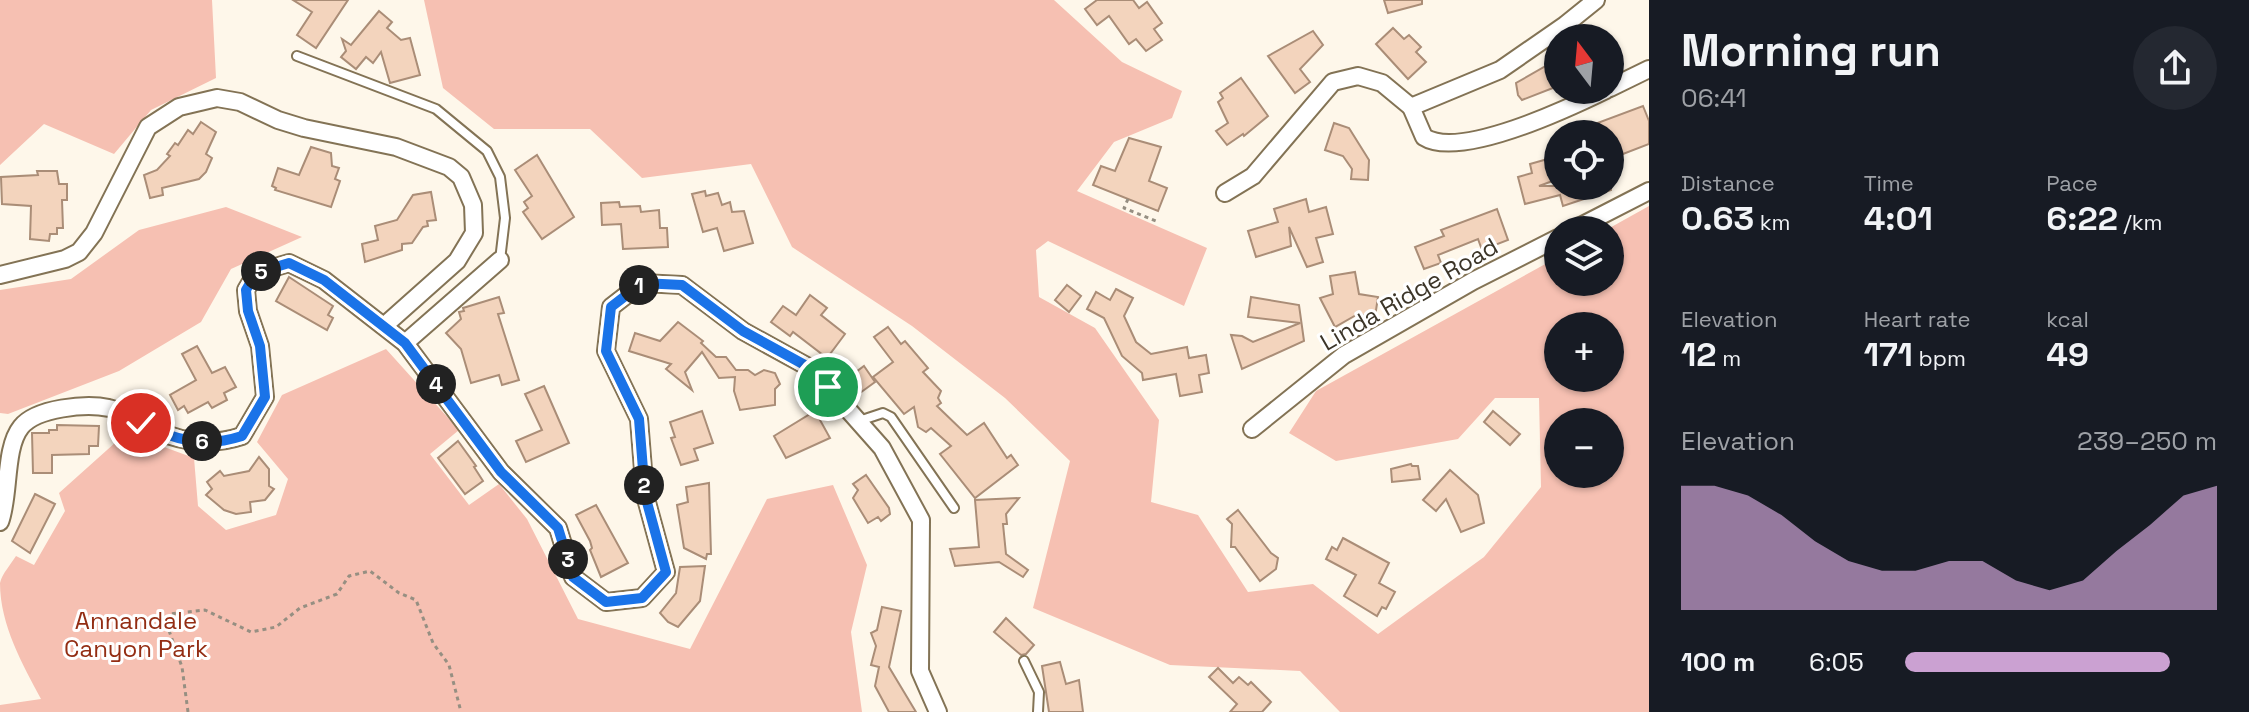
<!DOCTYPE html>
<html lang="en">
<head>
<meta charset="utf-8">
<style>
	body { margin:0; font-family:"Space Grotesk",sans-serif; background:#242831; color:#f1f3f6; height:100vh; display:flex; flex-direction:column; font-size:30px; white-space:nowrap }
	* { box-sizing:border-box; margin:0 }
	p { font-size:26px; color:#9ea1a6 }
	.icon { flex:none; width:44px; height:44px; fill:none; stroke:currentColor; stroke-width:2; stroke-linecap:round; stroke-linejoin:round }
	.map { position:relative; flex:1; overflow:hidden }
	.sheet { display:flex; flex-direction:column; background:#171b24; width:600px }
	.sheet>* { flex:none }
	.needle { width:52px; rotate:344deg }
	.buttons { position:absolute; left:1544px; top:24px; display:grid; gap:16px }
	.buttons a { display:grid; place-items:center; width:80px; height:80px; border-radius:50%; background:#171b24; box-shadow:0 2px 6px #0004; font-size:40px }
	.pin { position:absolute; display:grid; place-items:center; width:68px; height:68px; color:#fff; margin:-34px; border:4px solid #fff; border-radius:50%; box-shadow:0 2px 8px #0007 }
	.km { position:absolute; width:40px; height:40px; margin:-20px; border-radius:50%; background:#222; color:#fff; font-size:22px; line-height:40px; text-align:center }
	.round { display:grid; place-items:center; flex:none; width:84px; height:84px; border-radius:42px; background:#242831 }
	.summary { display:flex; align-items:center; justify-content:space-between; height:136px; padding:0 32px }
	h1 { font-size:44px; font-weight:700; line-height:60px }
	.stats { display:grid; grid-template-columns:repeat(3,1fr); gap:12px; height:136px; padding:8px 32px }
	.stats div { display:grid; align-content:center }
	.stats b { font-size:34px; font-weight:700 }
	.stats small { font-size:22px; font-weight:400 }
	.stats p { font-size:22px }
	.chart { height:224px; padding:16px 32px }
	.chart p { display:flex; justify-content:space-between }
	.chart svg { width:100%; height:144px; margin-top:8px; fill:#cba1d2; opacity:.7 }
	ul { padding:0 32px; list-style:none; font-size:26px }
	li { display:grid; grid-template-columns:128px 96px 1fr; align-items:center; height:60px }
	li i { height:20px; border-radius:10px; background:#cba1d2 }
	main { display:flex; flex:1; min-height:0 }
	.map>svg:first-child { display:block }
	.green { fill:#f6c0b2; fill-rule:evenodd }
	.building { fill:#f3d4bd; stroke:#aa8d77; stroke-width:2 }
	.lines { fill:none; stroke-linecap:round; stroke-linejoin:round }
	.lane-casing { stroke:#837355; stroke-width:12 }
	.street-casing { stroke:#837355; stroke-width:20 }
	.path { stroke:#968f82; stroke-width:3; stroke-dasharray:4 4; stroke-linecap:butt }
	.lane { stroke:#fff; stroke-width:8 }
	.street { stroke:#fff; stroke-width:16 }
	.route-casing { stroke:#fff; stroke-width:16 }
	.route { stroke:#1a73e8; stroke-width:10 }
	.labels { text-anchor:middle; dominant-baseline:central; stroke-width:6; stroke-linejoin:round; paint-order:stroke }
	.street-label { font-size:24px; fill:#3c3528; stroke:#fff }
	.park-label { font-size:24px; fill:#932d13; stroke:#fff }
</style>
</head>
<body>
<main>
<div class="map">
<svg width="1649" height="712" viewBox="0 0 1649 712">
	<rect width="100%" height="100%" fill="#fef7ea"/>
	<g class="green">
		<polygon points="0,0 212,0 216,78 151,110 114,154 44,124 0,165"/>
		<path d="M 424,0 L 1054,0 L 1122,62 L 1182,91 L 1172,118 L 1114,142 L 1077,191 L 1207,248 L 1184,306 L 1048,241 L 1036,250 L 1039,297 L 1095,328 L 1159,420 L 1151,502 L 1198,515 L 1248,592 L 1313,584 L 1378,634 L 1484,557 L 1541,487 L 1539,398 L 1495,398 L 1458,439 L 1336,461 L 1289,433 L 1316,391 L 1558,257 L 1558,282 L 1610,282 L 1610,230 L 1606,230 L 1649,206 L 1649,712 L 1340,712 L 1300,671 L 1170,665 L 1033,608 L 1070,461 L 1005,398 L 912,326 L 792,247 L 751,164 L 642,178 L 590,129 L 494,129 L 443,88 ZM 1610,326 L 1610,378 L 1558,378 L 1558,326 ZM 1610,422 L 1610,474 L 1558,474 L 1558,422 Z"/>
		<polygon points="226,207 302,237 231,269 201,322 119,371 8,414 0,413 0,290 71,279 139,230"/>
		<path d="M 386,349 L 459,430 L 430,454 L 469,505 L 499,484 L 527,519 L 578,619 L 690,649 L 767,499 L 833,485 L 867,565 L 851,632 L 862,712 L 0,712 L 0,705 L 41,699 C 23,665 0,625 0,583 C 2,574 11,564 16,556 L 34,565 L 65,511 L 59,493 L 126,433 L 194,458 L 198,506 L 226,530 L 276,515 L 288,479 L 257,442 L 282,395 Z"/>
	</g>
	<g class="building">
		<polygon points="293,0 348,0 316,48 297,35 312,12"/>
		<polygon points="1097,0 1133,0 1139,8 1147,2 1162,23 1154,29 1162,40 1146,51 1136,39 1129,44 1109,16 1097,25 1085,9"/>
		<polygon points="1384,0 1422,0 1422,4 1388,13"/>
		<polygon points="379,11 392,22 387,28 401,40 410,38 420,75 390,83 381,52 373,63 366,57 356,69 341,57 346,51 342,39 351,45"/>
		<polygon points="1393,28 1404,39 1409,35 1421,47 1416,52 1426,62 1408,79 1376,44"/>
		<polygon points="1313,31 1323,45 1300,69 1310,82 1295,93 1268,56"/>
		<polygon points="1558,59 1558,86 1522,100 1518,95 1516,83"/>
		<polygon points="1241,78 1268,116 1244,136 1243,134 1227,145 1216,131 1228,123 1218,102 1223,98 1220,93"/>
		<polygon points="1643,106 1649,121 1649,144 1610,159 1610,134 1596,134 1592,125"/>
		<polygon points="201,122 216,132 206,154 212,158 206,172 199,179 162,188 163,195 150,198 144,175 157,170 170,156 167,154 175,143 178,145 188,130 193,134"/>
		<polygon points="1334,123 1349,128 1369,160 1368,180 1351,179 1352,169 1343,156 1325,150"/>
		<polygon points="1129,138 1161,147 1149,181 1167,188 1158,211 1093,185 1101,166 1115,171"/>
		<polygon points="311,147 331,153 332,166 339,168 335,179 340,181 331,207 275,190 276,188 272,186 278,168 299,175"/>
		<polygon points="537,155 574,217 542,239 523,212 528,208 524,202 532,196 515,170"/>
		<polygon points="1551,158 1553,168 1558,167 1558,179 1539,186 1611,186 1611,190 1563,206 1560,195 1525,204 1518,177 1532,173 1530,164"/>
		<polygon points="37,171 57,171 59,184 67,184 67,200 62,200 63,228 57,228 57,234 50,234 49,241 30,239 31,206 2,204 1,177 38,175"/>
		<polygon points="705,191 706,196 718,193 722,205 730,202 732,212 744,211 753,243 724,251 717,228 703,232 692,194"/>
		<polygon points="431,192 436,220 427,221 428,226 423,227 412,243 402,244 402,250 365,262 362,244 378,240 375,226 397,220 413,195"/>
		<polygon points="1306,199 1309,212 1326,207 1333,234 1316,238 1323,262 1307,267 1289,227 1291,246 1256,257 1248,231 1278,222 1274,209"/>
		<polygon points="619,202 620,207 640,206 641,212 659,210 660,228 667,228 668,247 623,249 621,224 602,225 601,203"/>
		<polygon points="1497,209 1508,240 1482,250 1478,239 1438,255 1441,263 1424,269 1415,247 1444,236 1441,230"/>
		<polygon points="1355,272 1359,294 1378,297 1375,317 1358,314 1335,327 1320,298 1333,294 1330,276"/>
		<polygon points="289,277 333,306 328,315 333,318 327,330 276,301"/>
		<polygon points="1067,285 1081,296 1069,312 1055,300"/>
		<polygon points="1116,289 1133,298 1124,316 1136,342 1151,354 1187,347 1189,358 1206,355 1209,373 1199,375 1202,392 1180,396 1176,374 1143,380 1142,373 1122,356 1104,318 1087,309 1096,292 1110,300"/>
		<polygon points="810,295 827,308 821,315 845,334 827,358 793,332 790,336 771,322 783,306 796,315"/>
		<polygon points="499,297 504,313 498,314 519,380 502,385 499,375 471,383 461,349 446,333 461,319 459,312 464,311 463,308"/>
		<polygon points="1251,297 1299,305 1304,341 1242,369 1231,335 1242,336 1253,342 1300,323 1248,317"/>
		<polygon points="678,322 703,341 701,343 716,357 726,357 736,370 748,370 755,375 764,370 775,373 780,384 775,389 775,405 740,410 734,391 735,377 719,378 702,352 685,372 692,390 666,369 671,364 629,351 635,333 660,341"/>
		<polygon points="888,327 901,344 905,341 928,368 923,372 941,391 938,398 941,403 937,406 967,435 984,423 1007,458 1011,455 1018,465 975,498 940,454 951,446 931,428 926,432 918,427 914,407 904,414 873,377 893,362 874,337"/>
		<polygon points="197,346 212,373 225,367 236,387 224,393 227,400 212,408 208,402 188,413 184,406 178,410 170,395 196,380 182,354"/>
		<polygon points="864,366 875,382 860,393 848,378"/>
		<polygon points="544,386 569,443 526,462 516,441 542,430 525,394"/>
		<polygon points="702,411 713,443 694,449 698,460 681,465 671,438 675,437 670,422"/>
		<polygon points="815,411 830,438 786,458 774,436"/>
		<polygon points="1493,411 1520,434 1510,445 1484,422"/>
		<polygon points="57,425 99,426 98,446 89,446 89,454 52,455 52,473 33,473 32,433 49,433 49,430 57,430"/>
		<polygon points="458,441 476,466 474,467 483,481 465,494 438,458"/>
		<polygon points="259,457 269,469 269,486 274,489 265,500 250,502 251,512 236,514 224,510 206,495 212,489 207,482 220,471 224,476 249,471"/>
		<polygon points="1411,464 1412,466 1418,466 1420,479 1392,482 1391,469"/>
		<polygon points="1450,470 1478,495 1484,523 1461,532 1446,499 1436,511 1423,500"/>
		<polygon points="866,475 889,508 890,514 881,521 878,517 868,523 853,498 858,490 853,484"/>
		<polygon points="709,483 711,554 707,554 706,559 684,548 677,505 688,502 686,487"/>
		<polygon points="35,494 55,504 30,553 12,541"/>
		<polygon points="1019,498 1006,514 1007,524 1003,524 1006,554 1028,570 1023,577 999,562 955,566 950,549 979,547 975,500"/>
		<polygon points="596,505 628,563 601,577 590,550 592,548 590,541 576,515"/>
		<polygon points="1238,510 1271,553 1278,558 1276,569 1260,581 1235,547 1231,547 1232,524 1227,519"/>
		<polygon points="1343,538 1389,563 1379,583 1395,592 1386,609 1382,607 1377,616 1344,596 1356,575 1326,559 1332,547 1337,550"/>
		<polygon points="705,566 700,601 678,627 668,622 660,613 676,593 680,567"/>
		<polygon points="882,607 901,611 889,667 916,712 889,712 875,686 879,667 871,665 876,646 871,633 877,630"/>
		<polygon points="1006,618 1034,645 1026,654 1021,655 994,632"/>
		<polygon points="1060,662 1066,684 1079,680 1083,712 1049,712 1042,666"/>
		<polygon points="1218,668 1233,683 1239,677 1248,685 1251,682 1271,702 1262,712 1230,712 1237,704 1209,677"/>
	</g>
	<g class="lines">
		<defs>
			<g id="lane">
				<polyline points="297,56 436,109 487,151 500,177 505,218 500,260"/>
				<polyline points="859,421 883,413 891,417 954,508"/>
				<polyline points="1024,661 1039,692 1038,712"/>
			</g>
			<g id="street">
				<path d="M 1596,0 L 1565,25 L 1500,70 L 1411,107 L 1424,137 C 1460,160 1569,108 1606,90"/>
				<polyline points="1610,88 1649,69"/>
				<polyline points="1225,193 1253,176 1333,82 1358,76 1382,83 1411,107"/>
				<polyline points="1573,230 1649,191"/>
				<polyline points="0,275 65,259 79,252 94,233 148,127 179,107 217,98 240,102 278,120 304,128 396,147 449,167 461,177 473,205 474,233 457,261 384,326"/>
				<polyline points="405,343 500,260"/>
				<polyline points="1252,429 1344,355 1473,281 1558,238"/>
				<path d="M 0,522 C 10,496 4,448 21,427 C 36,408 86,403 109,408 C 120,410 132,419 142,424 C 176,441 206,448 242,436 L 265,397 L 260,346 L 248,311 L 246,290 L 256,273 L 289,263 L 324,280 L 405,343 L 501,472 L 558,528 L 573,577 L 606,602 L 642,598 L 666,572 L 645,495 L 639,419 L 606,351 L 611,307 L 642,283 L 682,285 L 743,331 L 812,369 L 882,448 L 921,520 L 920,671 L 938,712"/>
			</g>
		</defs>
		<use href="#lane" class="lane-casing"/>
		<use href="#street" class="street-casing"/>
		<g class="path">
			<polyline points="1128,199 1124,208 1156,221"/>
			<polyline points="188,712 182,667 166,622 170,614 205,610 251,632 276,627 300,608 337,594 349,576 370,571 399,593 416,600 433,643 449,665 461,712"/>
		</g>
		<use href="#lane" class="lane"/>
		<use href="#street" class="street"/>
	</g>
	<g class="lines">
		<defs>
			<path id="route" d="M 141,423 C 176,441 205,448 242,436 L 265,397 L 260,346 L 248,311 L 246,290 L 256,273 L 289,263 L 324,280 L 405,343 L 501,472 L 558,528 L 573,577 L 606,602 L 642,598 L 666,572 L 645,495 L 639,419 L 606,351 L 611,307 L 642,283 L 682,285 L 743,331 L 812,369 L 828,387"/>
		</defs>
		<use href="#route" class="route-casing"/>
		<use href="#route" class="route"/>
	</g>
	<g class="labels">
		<g class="street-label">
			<text transform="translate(1409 294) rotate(-30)">Linda Ridge Road</text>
		</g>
		<g class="park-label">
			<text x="136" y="620">Annandale<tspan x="136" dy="28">Canyon Park</tspan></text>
		</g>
	</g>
</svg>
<div class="buttons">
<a><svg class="needle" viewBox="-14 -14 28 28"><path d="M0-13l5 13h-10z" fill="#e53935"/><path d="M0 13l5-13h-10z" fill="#9ea1a6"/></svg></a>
<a><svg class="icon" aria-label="locate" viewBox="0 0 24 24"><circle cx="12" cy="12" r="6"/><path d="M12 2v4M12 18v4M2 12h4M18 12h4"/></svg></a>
<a><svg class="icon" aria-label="layers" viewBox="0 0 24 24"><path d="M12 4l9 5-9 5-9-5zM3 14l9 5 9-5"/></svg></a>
<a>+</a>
<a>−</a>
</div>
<div class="pin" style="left:828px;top:387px;background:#1e9e55"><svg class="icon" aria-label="arrive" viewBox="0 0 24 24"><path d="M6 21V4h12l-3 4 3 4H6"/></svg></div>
<div class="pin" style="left:141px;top:423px;background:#d93025"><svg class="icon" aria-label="check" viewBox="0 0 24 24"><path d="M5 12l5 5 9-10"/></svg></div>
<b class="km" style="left:639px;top:285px">1</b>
<b class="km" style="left:644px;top:485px">2</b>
<b class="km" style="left:568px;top:559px">3</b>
<b class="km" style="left:436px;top:384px">4</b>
<b class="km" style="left:261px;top:271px">5</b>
<b class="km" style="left:202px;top:441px">6</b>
</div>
<section class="sheet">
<div class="summary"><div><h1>Morning run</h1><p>06:41</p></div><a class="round"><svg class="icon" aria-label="share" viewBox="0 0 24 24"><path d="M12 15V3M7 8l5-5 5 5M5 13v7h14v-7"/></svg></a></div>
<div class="stats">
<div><p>Distance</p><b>0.63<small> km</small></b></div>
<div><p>Time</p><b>4:01</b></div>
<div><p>Pace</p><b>6:22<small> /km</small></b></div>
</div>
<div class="stats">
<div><p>Elevation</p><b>12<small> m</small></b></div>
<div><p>Heart rate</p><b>171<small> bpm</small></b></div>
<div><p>kcal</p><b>49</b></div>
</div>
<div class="chart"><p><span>Elevation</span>239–250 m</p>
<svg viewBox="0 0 160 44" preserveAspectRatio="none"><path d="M0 44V6L10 6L20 9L30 15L40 23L50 29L60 32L70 32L80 29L90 29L100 35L110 38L120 35L130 26L140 18L150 9L160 6V44z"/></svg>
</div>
<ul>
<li><b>100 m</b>6:05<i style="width:85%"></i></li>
</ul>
</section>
</main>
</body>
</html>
